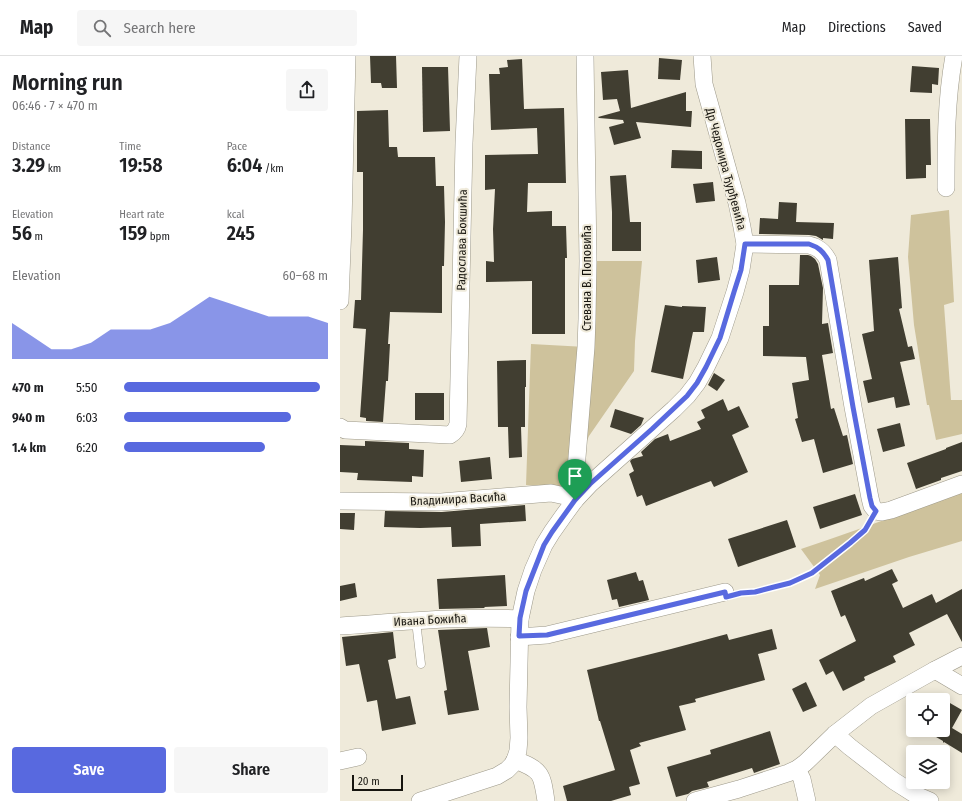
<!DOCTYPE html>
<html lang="en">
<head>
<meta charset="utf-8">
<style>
	body { margin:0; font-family:"Fira Sans Condensed",sans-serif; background:#f6f6f6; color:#202124; height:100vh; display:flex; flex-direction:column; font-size:15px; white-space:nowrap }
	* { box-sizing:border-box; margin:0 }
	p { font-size:13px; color:#757577 }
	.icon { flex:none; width:22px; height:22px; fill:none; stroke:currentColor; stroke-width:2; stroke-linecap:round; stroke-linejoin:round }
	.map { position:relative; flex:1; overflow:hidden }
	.panel { display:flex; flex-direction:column; background:#fff; width:340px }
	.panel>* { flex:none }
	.tools { position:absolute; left:566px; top:637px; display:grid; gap:8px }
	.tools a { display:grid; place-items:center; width:44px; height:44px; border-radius:4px; background:#fff; box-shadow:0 2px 10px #0003; font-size:20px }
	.scale { position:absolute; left:12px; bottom:10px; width:51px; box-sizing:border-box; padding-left:4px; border:2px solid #17150f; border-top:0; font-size:11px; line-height:14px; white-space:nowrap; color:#17150f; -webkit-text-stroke:3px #efeada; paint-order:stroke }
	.pin { position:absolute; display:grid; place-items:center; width:34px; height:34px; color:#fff; margin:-41px -17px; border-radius:50% 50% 50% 0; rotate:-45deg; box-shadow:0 0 4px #0007 }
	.pin .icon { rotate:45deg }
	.round { display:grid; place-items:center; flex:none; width:42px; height:42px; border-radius:4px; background:#f6f6f6 }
	.head { display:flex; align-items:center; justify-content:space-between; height:68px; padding:0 12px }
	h1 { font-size:22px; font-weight:600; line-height:30px }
	.metrics { display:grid; grid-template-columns:repeat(3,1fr); gap:6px; height:68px; padding:4px 12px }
	.metrics div { display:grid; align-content:center }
	.metrics b { font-size:20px; font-weight:600 }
	.metrics small { font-size:11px; font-weight:400 }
	.metrics p { font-size:11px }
	.chart { height:112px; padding:8px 12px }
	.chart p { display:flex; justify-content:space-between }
	.chart svg { width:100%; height:72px; margin-top:4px; fill:#5869df; opacity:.7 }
	.button { display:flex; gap:8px; margin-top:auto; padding:8px 12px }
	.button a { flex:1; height:46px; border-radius:4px; background:#5869df; color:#fff; font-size:16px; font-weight:600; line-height:46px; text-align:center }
	.button a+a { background:#f6f6f6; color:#202124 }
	ul { padding:0 12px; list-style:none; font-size:13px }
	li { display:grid; grid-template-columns:64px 48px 1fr; align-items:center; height:30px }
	li i { height:10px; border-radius:5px; background:#5869df }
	header { display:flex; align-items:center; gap:24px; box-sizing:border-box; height:56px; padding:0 20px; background:#fff; border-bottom:1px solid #e0e0e0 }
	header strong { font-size:19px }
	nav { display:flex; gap:22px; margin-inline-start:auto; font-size:14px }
	.search { width:280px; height:36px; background:#f6f6f6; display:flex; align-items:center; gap:10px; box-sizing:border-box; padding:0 14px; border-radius:4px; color:#757577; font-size:15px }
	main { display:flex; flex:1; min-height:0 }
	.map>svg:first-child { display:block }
	.green { fill:#cec29c }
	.building { fill:#413e31 }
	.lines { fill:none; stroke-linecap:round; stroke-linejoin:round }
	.service-casing { stroke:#9d998a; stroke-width:9 }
	.minor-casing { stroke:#9d998a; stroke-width:18 }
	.path { stroke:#918e82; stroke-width:2.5; stroke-dasharray:4 2; stroke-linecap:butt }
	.service { stroke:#fff; stroke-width:8 }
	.minor { stroke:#fff; stroke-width:17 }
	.route-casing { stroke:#fff; stroke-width:8 }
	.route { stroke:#5869df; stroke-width:5 }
	.labels { text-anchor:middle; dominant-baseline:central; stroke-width:4; stroke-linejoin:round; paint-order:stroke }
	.street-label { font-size:12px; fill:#17150f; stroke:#efeada }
</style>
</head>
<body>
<header>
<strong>Map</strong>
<div class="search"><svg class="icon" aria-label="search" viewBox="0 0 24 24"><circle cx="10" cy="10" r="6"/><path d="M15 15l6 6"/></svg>Search here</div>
<nav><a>Map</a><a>Directions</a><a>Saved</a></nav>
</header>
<main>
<section class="panel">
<div class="head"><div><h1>Morning run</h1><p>06:46 · 7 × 470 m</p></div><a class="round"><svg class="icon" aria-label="share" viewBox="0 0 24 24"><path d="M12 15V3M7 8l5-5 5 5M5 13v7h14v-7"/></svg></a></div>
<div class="metrics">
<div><p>Distance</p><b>3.29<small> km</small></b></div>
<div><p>Time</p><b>19:58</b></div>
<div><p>Pace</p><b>6:04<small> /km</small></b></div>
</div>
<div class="metrics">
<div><p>Elevation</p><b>56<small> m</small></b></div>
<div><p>Heart rate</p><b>159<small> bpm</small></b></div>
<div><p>kcal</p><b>245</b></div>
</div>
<div class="chart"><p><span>Elevation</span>60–68 m</p>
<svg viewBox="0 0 160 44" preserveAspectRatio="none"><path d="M0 44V22L10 30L20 38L30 38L40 34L50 26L60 26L70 26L80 22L90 14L100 6L110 10L120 14L130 18L140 18L150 18L160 22V44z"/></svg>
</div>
<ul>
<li><b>470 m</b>5:50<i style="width:96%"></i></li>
<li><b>940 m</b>6:03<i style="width:82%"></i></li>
<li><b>1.4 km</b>6:20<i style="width:69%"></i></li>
</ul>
<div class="button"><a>Save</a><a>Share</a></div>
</section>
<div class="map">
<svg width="622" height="745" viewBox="0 0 622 745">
	<rect width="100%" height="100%" fill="#efeada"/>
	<g class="green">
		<polygon points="609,154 614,246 604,249 611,344 622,344 622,378 596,384 589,349 587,349 574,269 568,201 571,159"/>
		<polygon points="248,205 302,205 295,285 294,315 249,380 226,431 186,429 191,288 246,291"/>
		<path d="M 622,437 L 622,485 L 569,501 L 475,533 L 480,519 L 461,493 C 515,475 568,455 622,437 Z"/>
	</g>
	<g class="building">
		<polygon points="30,0 56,0 57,32 42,32 41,27 31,27"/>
		<polygon points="319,2 342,4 340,24 318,23"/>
		<polygon points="182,3 184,53 224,52 226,127 188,127 187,156 212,155 212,170 226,170 227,202 225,202 225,278 192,278 192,225 146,226 146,205 154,206 153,173 155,133 145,134 145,99 198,98 197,72 151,74 149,18 160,18 159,12 168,11 167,4"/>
		<polygon points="572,10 599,12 598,29 592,28 592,37 570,36"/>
		<polygon points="82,11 108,11 110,75 83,76"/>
		<polygon points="288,14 291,52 346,36 346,55 352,55 351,71 296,66 301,82 274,89 269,71 284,67 283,64 259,62 258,61 280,55 277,43 263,44 261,16"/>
		<polygon points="48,54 49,91 57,91 58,101 95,101 96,130 104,130 105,166 104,210 102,210 102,257 50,256 48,288 50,288 48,325 46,325 43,366 26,365 26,362 20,361 26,273 13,272 15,244 21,244 23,174 23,116 17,116 17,55"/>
		<polygon points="565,63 590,63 591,109 586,109 586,122 566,123"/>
		<polygon points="332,94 362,95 362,113 331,112"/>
		<polygon points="286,119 290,166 301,166 301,195 272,195 272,156 270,120"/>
		<polygon points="373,126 375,145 356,147 353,128"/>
		<polygon points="439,146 457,147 456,166 494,167 493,183 483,182 483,184 476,180 469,179 419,178 420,162 438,163"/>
		<polygon points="460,199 468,199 471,200 475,203 478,208 483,232 482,268 488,267 493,297 482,299 491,353 494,352 503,380 507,379 513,408 483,417 474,383 462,386 455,363 458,362 452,327 469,324 466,301 423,300 423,270 429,270 429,229 459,229"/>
		<polygon points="377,201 380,224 358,227 356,204"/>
		<polygon points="558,201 562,252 559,253 568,291 572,290 575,303 560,306 570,349 556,352 554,341 528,347 523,325 532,323 522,278 534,275 529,204"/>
		<polygon points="325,249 342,251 342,250 366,251 364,276 353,276 343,323 311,316"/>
		<polygon points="186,304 186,331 185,331 185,371 181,371 182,401 169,402 168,371 158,371 157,305"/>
		<polygon points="374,317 385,324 377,335 368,329"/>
		<rect x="75" y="337" width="29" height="27"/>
		<polygon points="383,343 388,355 399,350 409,371 392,379 408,416 374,431 371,425 306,450 302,439 297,441 289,418 294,415 290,405 292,403 303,400 301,396 315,383 328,378 330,385 361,373 357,366 365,362 361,354"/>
		<polygon points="275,353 304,362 301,369 291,378 270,371"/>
		<polygon points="560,367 565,390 543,396 537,373"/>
		<polygon points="25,385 69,387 69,393 84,394 83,421 72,420 72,426 17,424 18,417 0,416 0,389 25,390"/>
		<polygon points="622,386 622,415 601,422 601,424 576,433 567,407 606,393 606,392"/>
		<polygon points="150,401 152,423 121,426 119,405"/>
		<polygon points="515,438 522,459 480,473 473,451"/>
		<polygon points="185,449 186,465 140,468 141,490 112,491 111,471 80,472 44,471 45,455 102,456"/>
		<polygon points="0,457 15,457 14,474 0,473"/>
		<polygon points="447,464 456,491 398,511 388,483"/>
		<polygon points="552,513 558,525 552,528 563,552 592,538 596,547 622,533 622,586 607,558 569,577 575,589 553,600 556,606 524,621 525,624 503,635 493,615 486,619 479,604 516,585 505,559 501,561 491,535 524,522 525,525"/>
		<polygon points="296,516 299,525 303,524 309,544 279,551 277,543 272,544 267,524"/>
		<polygon points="165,519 167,550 144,551 145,552 99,553 97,523"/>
		<polygon points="15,527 17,541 0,545 0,530"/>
		<polygon points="147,572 150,591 128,595 139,654 108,659 104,635 107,634 98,574"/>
		<polygon points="432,573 437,593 418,598 425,624 355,643 356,646 339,650 346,674 299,687 301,690 290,694 300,728 289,731 291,739 271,745 227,745 223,730 275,714 260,665 259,665 247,614 331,593 387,578 389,584"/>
		<polygon points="53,576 56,602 48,604 56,643 70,640 76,668 42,675 37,644 27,646 19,608 6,610 2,581"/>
		<polygon points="466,626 477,650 463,656 452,633"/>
		<polygon points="603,643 622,654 612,672 622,678 622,697 604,686 603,687 603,685 584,674 603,674"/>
		<polygon points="430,675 440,708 414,717 412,712 367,726 369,731 352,735 348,738 336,741 327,711 371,698 370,694"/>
	</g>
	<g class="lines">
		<defs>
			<polyline id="service" points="76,565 81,608"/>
			<g id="minor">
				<path d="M 606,132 C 606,88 606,44 614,0"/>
				<path d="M 405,188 L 469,189 C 478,191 483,195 488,204 L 513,351 L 530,442 L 532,450 L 536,455 L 542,456 L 551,454 L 622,428"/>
				<polyline points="0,245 3,168 7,0"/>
				<path d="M 0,371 L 5,374 L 110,379 C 115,376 117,373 118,368 L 124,87 L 128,0"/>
				<polyline points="0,445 101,446 211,437 225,440 235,444 234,438 246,291 247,263 248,205 245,0"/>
				<path d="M 0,570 C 60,566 120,560 180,563"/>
				<polyline points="179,581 207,579 385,536"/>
				<polyline points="595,614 622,630"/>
				<polyline points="495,678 510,691 554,725 576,739 590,745"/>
				<path d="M 175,704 C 202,714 202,718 206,745"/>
				<polyline points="0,705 18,701"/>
				<polyline points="457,713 462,723 467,745"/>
				<polyline points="80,745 157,720 167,714 172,709 175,704 178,695 179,682 178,651 180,563 186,535 193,514 204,489 212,476 224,459 235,444 250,428 334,353 347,340 357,327 366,311 380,282 395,236 401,214 405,188 402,171 397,147 364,28 362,0"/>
				<polyline points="355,745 399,733 448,717 457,713 465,707 495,678 531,650 595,614 622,600"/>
			</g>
		</defs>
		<use href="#service" class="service-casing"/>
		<use href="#minor" class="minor-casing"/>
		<polyline class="path" points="400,537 415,536 434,531 450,527 472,517 510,487 525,474 528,469"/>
		<use href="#service" class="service"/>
		<use href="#minor" class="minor"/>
	</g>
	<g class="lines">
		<defs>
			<path id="route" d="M 405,188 L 469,188 C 478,191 483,195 488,204 L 513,351 L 530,442 L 532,450 L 536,455 L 525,474 L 510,487 L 472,517 L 450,527 L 434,531 L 415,536 L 401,537 L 386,541 L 385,536 L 207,579 L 179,580 L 180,562 L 186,535 L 204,489 L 212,476 L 235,444 L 250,428 L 312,373 L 347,340 L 357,327 L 366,311 L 380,282 L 394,236 L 401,214 Z"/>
		</defs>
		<use href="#route" class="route-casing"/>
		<use href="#route" class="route"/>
	</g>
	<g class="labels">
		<g class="street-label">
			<text transform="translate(386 113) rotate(75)">Др Чедомира Ђурђевића</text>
			<text transform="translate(122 184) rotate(-89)">Радослава Бокшића</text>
			<text transform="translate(247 222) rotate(-90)">Стевана В. Поповића</text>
			<text transform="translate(118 443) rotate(-3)">Владимира Васића</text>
			<text transform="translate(90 564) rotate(-3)">Ивана Божића</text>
		</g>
	</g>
</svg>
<div class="tools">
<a><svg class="icon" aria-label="locate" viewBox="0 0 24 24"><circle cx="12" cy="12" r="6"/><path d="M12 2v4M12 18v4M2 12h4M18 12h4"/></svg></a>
<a><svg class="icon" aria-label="layers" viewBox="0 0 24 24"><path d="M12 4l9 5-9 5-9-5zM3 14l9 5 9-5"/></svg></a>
</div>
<div class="scale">20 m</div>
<div class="pin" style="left:235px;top:444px;background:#1e9e55"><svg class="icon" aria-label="arrive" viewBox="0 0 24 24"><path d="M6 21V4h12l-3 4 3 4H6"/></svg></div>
</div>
</main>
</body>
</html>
